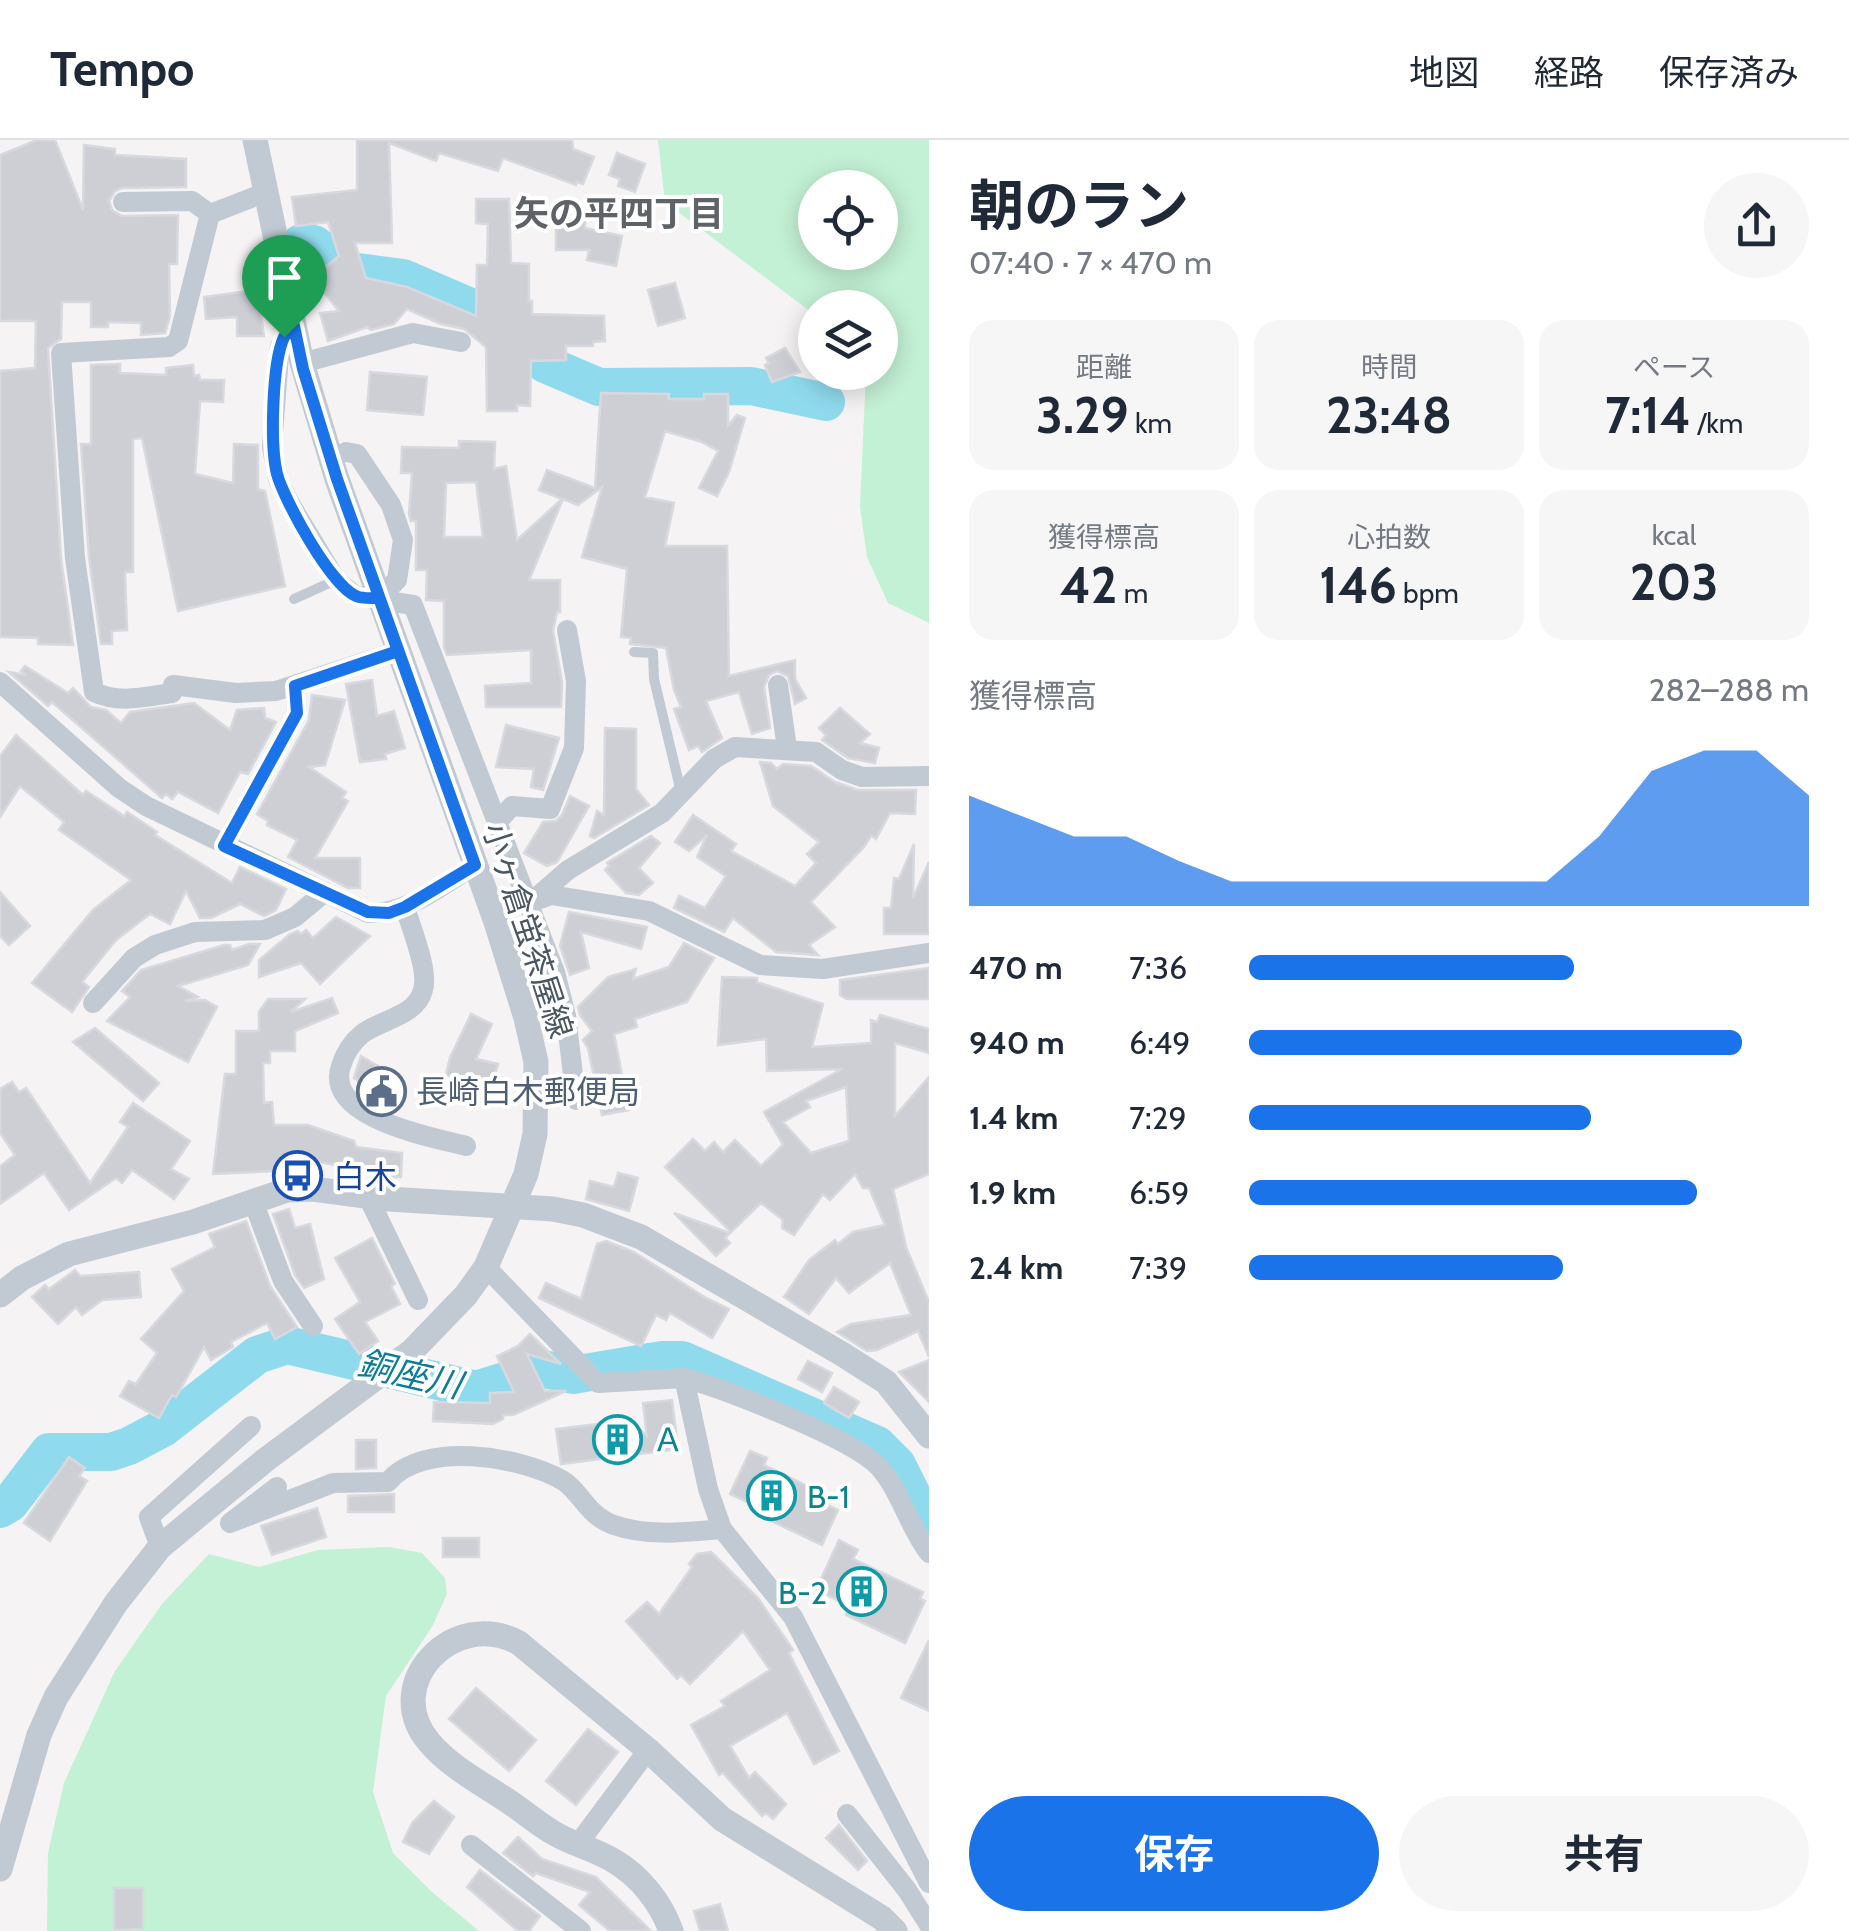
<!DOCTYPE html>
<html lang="ja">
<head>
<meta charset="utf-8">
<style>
	body { margin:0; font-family:Cabin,"Noto Sans JP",sans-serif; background:#f6f6f7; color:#1f2937; height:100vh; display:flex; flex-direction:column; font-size:38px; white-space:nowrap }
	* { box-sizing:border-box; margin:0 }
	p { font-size:32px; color:#747a83 }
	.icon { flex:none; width:55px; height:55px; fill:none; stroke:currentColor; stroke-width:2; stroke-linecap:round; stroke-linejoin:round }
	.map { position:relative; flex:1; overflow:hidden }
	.sheet { display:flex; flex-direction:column; background:#fff; width:920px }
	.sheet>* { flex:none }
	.controls { position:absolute; left:798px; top:30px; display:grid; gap:20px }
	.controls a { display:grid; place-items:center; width:100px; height:100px; border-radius:50%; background:#fff; box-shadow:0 5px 25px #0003; font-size:50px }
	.pin { position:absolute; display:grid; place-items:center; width:85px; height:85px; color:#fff; margin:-102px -42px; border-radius:50% 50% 50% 0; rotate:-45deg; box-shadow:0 0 10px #0007 }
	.pin .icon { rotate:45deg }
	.round { display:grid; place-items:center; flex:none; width:105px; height:105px; border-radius:52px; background:#f6f6f7 }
	.summary { display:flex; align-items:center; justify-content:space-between; height:170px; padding:0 40px }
	h1 { font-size:55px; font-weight:700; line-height:75px }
	.stats { display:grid; grid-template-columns:repeat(3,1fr); gap:15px; height:170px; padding:10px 40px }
	.stats div { display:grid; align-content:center; border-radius:25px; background:#f6f6f7; text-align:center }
	.stats b { font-size:50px; font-weight:700 }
	.stats small { font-size:28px; font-weight:400 }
	.stats p { font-size:28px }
	.chart { height:280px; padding:20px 40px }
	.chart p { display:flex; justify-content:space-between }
	.chart svg { width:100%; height:180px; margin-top:10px; fill:#1a73e8; opacity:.7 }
	.primary-button { display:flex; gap:20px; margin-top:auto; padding:20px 40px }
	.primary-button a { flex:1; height:115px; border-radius:60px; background:#1a73e8; color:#fff; font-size:40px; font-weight:700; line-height:115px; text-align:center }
	.primary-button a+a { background:#f6f6f7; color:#1f2937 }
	ul { padding:0 40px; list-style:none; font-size:32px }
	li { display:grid; grid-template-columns:160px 120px 1fr; align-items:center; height:75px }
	li i { height:25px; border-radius:12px; background:#1a73e8 }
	header { display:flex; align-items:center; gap:60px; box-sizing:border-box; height:140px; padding:0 50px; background:#fff; border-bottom:2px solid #e0e1e3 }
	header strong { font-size:48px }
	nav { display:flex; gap:55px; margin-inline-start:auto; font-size:35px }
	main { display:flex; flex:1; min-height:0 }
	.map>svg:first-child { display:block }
	.green { fill:#c3f1d5; fill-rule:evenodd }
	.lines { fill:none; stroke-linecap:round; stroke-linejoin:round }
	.river { stroke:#90daee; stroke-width:38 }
	.building { fill:#cdcfd5; stroke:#d7d9de; stroke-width:2.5; fill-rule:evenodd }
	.service { stroke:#c1cad2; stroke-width:10 }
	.minor { stroke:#c1cad2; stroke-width:20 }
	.tertiary { stroke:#c1cad2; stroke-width:25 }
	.route-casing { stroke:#fff; stroke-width:20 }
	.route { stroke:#1a73e8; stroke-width:12 }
	.labels { text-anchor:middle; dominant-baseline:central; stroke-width:8; stroke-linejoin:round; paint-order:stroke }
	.street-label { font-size:32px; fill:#4a5661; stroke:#fff }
	.service-label { font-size:32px; fill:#4e5e75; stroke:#fff; text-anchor:start }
	.transit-label { font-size:32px; fill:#164399; stroke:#fff; text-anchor:start }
	.culture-label { font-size:32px; fill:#0d838f; stroke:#fff; text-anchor:start }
	.neighbourhood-label { font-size:35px; font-weight:bold; fill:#5f6368; stroke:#fff }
	.water-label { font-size:35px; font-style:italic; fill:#0c7c9b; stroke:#fff }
</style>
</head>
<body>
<header>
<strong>Tempo</strong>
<nav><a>地図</a><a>経路</a><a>保存済み</a></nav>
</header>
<main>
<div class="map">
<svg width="929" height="1791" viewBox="0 0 929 1791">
	<rect width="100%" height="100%" fill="#f5f3f3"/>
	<g class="green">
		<path d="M 658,0 L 929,0 L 929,483 L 888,463 L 867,417 L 860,367 L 866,233 L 880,232 L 880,168 L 815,168 L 815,175 L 665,62 ZM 815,48 L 880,48 L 880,112 L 815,112 Z"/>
		<polygon points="389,1407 422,1413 445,1438 447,1454 433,1485 386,1556 373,1652 393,1713 432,1752 479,1791 47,1791 48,1713 64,1643 115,1531 162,1464 209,1414 259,1427 318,1410"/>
	</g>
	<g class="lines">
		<g class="river">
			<polyline points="301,103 314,104 350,131 403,138 489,175 545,224 599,247 751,246 826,262"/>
			<polyline points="0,1369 10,1363 49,1312 111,1312 129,1306 163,1288 257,1215 287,1205 476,1250 544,1229 573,1235 662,1220 682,1220 877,1305 897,1325 929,1389"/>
		</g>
	</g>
	<g class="building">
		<polygon points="37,0 55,0 83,70 84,5 115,9 115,15 186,19 186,47 122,48 115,51 109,61 112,70 122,76 178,75 177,124 169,124 170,176 165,193 141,195 141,183 108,182 108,187 91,187 91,162 62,162 61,199 48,208 61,419 73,505 38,504 38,498 0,497 0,231 35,228 36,181 0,181 0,15"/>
		<polygon points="357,0 572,0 573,9 594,17 583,44 577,42 576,45 503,18 498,31 439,13 436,21 389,3 392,103 355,103 366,138 407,147 476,176 477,125 487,125 488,84 476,83 476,59 509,59 511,123 529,124 529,161 532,161 532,174 604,176 605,201 593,202 593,206 566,206 566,220 531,221 530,266 517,265 517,271 487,271 486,207 464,189 441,184 407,169 394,184 371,190 367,187 328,201 320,173 339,171 312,138 339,116 328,82 296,86 292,57 357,50"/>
		<polygon points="617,13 645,24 635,52 618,46 620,39 609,35"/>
		<polygon points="556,82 585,82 585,88 622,96 616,126 587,120 589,110 556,110"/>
		<polygon points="675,143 685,178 658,186 648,150"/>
		<polygon points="263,149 268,174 261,176 264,196 237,196 237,177 206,179 204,157"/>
		<polygon points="785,208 800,232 772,242 765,225 769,223 766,218"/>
		<polygon points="120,224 120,233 166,235 166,228 193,225 194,236 199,235 200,240 224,240 223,262 200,261 195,334 233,343 234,304 258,305 258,349 265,351 285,446 178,471 142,298 133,299 133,432 125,432 127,490 112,491 112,504 101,504 89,417 81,304 91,304 91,225"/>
		<polygon points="370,232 427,237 423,275 367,270"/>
		<path d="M 601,253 L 669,254 L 668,259 L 704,259 L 704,254 L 728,254 L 728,286 L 737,275 L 745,278 L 729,332 L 717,356 L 699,348 L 718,311 L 702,302 L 665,291 L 645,357 L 674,363 L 665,406 L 727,406 L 729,536 L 795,520 L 795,539 L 806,558 L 795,564 L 788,536 L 777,531 L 769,535 L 764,547 L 770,588 L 752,594 L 739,552 L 706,561 L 722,598 L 702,612 L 698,606 L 689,610 L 674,569 L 681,567 L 674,550 L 666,508 L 630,504 L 631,498 L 621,497 L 627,429 L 582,417 L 602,347 L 578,365 L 563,359 L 529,440 L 560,440 L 560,472 L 557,472 L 553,491 L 562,542 L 561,567 L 486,567 L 485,546 L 531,543 L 531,510 L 447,515 L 444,507 L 444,461 L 426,460 L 427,430 L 416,430 L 416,381 L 411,381 L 409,374 L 412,333 L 401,333 L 402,307 L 459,308 L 459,301 L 495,302 L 494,329 L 506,326 L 517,400 L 562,359 L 539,350 L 547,330 L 595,348 ZM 476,342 L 483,397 L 444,397 L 446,343 Z"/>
		<polygon points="25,526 68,553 73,548 91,567 106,570 121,583 130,572 194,563 230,590 237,570 264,568 265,578 276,582 248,634 240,632 218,673 178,652 172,659 166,654 162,658 52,562 48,566 9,532 26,535 21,531"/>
		<polygon points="372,540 377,576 394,571 405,608 385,614 386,619 360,622 346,544"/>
		<polygon points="312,555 345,560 325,625 309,627 346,652 342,658 348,661 315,718 360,718 360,748 348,748 288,717 297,700 267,685 268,681 257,674 309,580"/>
		<polygon points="840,568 870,594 860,603 879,608 875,623 848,618 822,600 826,595 819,588"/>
		<polygon points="506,585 559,598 543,650 531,647 534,629 496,627"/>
		<polygon points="605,588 636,589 636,649 649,665 594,698 590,696 597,671 604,675"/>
		<polygon points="16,595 83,655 86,651 124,676 127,672 157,692 155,695 232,743 240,727 286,749 276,770 264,776 240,764 211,778 200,778 186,751 170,784 150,774 116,800 82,842 89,847 72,872 32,843 93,770 131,740 59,690 64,682 20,646 0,677 0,616"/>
		<polygon points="760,622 771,623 777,629 783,624 811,626 835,642 858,650 916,650 915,674 890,673 876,699 871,696 864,707 811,762 835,787 809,805 818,815 776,812 733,778 724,792 674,768 679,756 705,768 726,736 697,717 707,695 689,711 675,702 693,675 736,704 731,711 795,746 816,723 807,714 819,702 773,666"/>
		<polygon points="570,656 589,666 557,722 547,726 524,713 543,682 556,681 562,675"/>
		<polygon points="651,696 660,703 639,728 653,743 639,755 626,753 605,730 609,726 607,723"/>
		<polygon points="914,704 913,758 929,722 929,794 884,794 884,768 891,768 894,738 899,739"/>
		<polygon points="0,752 30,786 9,805 0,796"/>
		<polygon points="569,772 647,787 641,809 581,792 589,828 570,835 560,806"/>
		<polygon points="336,777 370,796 320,844 301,823 259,837 259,820 290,794 298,791 301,794 306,790 313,798"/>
		<polygon points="684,803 714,818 687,862 635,879 637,887 614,894 629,970 602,975 588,908 583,900 592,891 580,875 578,867 608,837 636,829 633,839 669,827"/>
		<polygon points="249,804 260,804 248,825 178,846 198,857 185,861 205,860 217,867 188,922 107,881 130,857 122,851 141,830 224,805 230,805 232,810"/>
		<polygon points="929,828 929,859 847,859 840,855 840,840"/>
		<path d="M 722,837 L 757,838 L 757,842 L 823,864 L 812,907 L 871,903 L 871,880 L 877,882 L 880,875 L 929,889 L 929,913 L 895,903 L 895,976 L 929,937 L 929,1034 L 893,1049 L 906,1107 L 929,1162 L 929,1217 L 918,1191 L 877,1210 L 867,1211 L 837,1192 L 851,1184 L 911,1175 L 890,1123 L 849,1153 L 836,1138 L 809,1174 L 784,1157 L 809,1120 L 835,1100 L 838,1104 L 853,1092 L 885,1085 L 869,1048 L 863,1048 L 855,1034 L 830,1060 L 823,1054 L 794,1095 L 782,1088 L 783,1080 L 761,1063 L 731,1092 L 665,1027 L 693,999 L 705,1011 L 714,1002 L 723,1012 L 735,1000 L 761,1026 L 783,1005 L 764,972 L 842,929 L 767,931 L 766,899 L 718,905 ZM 846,947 L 849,1001 L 811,1013 L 783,982 L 810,967 L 806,961 Z"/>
		<polygon points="332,858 338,873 295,891 295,911 270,911 270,923 263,923 264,963 272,962 274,985 308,985 354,1001 356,1007 402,1013 401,1037 386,1037 312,1020 292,1021 274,1031 213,1034 225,934 236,934 236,891 259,891 259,872 268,859 305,859 291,872"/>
		<polygon points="471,874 492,884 476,919 498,924 492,946 446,935 450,918"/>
		<polygon points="95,888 159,943 143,961 73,902"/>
		<polygon points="361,916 403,941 390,963 354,938"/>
		<polygon points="12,942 19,952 26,948 90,1043 128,987 120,982 133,963 190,1001 171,1029 189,1039 174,1059 132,1030 122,1043 116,1038 69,1070 44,1033 0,1064 0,1026 15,1015 0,993 0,949"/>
		<polygon points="618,1033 638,1038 629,1071 586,1059 590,1041 614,1047"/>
		<polygon points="289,1069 295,1088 310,1084 324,1139 304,1148 295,1135 273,1074"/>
		<polygon points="674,1073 730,1093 725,1098 730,1103 716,1116"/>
		<polygon points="246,1081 270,1146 297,1187 275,1199 267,1183 231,1202 233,1207 211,1220 204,1207 176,1257 172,1255 159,1278 120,1256 129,1241 136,1244 157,1213 141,1199 184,1151 172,1129 215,1107 209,1094"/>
		<polygon points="372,1098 395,1144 391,1146 400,1164 365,1182 378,1201 359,1214 335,1179 360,1162 335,1118"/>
		<polygon points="606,1101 634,1112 706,1158 729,1169 712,1198 670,1173 666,1180 656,1175 641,1206 539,1158 546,1143 581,1159 597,1104"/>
		<polygon points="75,1130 80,1136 139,1132 141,1157 102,1160 82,1175 76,1167 58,1184 32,1157 45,1145 49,1149"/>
		<polygon points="530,1194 561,1224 527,1214 545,1251 566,1251 513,1275 503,1275 503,1279 493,1284 433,1281 434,1262 490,1263 490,1253 514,1252 497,1216 518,1206"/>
		<polygon points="929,1220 929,1262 899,1232"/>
		<polygon points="808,1221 832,1233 822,1252 798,1239"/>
		<polygon points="834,1247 859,1262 849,1278 824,1263"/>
		<polygon points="672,1260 678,1309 561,1324 556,1289 629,1280 647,1296 643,1263"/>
		<polygon points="356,1300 376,1300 376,1328 356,1329"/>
		<polygon points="750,1311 767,1318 764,1325 832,1358 828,1365 838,1370 822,1405 765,1378 768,1372 730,1354"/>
		<polygon points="69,1317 85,1328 79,1336 87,1341 50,1401 24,1383"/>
		<polygon points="394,1354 394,1372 348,1372 348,1356"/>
		<polygon points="317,1368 326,1397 272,1415 261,1386"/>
		<rect x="443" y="1398" width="36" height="19"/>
		<polygon points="839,1400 858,1410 853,1419 923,1452 920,1459 925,1461 905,1503 846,1475 850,1466 816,1450"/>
		<polygon points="711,1412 758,1458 793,1510 789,1513 839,1611 814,1624 787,1573 730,1606 749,1638 755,1632 786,1664 773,1679 766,1673 762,1676 723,1633 719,1635 691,1585 725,1566 721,1561 770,1530 743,1491 690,1544 681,1535 677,1539 626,1481 647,1462 659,1474 692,1427 689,1424 697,1414"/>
		<polygon points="929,1500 929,1571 901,1558"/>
		<polygon points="476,1548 536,1600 509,1631 449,1579"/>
		<polygon points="588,1589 618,1612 576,1665 546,1641"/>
		<polygon points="434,1661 454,1677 429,1714 403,1702 412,1683"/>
		<polygon points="839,1685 867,1721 858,1730 826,1698"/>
		<polygon points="518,1697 542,1719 596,1737 651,1791 610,1791 579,1765 590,1752 536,1733 533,1736 503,1713"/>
		<polygon points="480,1730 540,1776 529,1791 518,1791 467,1747"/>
		<polygon points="114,1748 143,1748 143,1789 114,1790"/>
		<polygon points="720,1764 728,1791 700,1791 694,1771"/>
	</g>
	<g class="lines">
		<g class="service">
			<polyline points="294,459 336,440"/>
			<polyline points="634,512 653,513 654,539 681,652"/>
		</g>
		<g class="minor">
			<path d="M 264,53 L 210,74 L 178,201 L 169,207 L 61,213 L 75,418 L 94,552 C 119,564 144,557 172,553 L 173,545 L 236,553 L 276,551 L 398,511"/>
			<polyline points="123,62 192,61 210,74"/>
			<polyline points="294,186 280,206 279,215 272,307 278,339 289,362 336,440 356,456 413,465 555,832 566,876 576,960"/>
			<polyline points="302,223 413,193 461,202"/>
			<polyline points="346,312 357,314 391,365 403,400 397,440 379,458"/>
			<path d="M 0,542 L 119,648 L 146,666 L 368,773 C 408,774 442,745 475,725"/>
			<polyline points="778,545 787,608"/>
			<polyline points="498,681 512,666 550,669 574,608 576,541 567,490"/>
			<polyline points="224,706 297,573 295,546"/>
			<polyline points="537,760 551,755 649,771 760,825 823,829 929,813"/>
			<polyline points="530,763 568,730 662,673 714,619 735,607 816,612 842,630 862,637 929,636"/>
			<path d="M 405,767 C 411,788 429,830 423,850 C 416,877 381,879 362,894 C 351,903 345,913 341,926 C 323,978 432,997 466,1006"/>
			<polyline points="93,863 134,818 155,805 195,792 265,790 295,777 325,752"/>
			<polyline points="368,1057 418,1160"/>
			<polyline points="253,1061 283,1141 313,1186"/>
			<polyline points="486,1127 598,1243 684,1238 708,1349 722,1389 793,1477 929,1743"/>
			<path d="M 684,1238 C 725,1249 853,1299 879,1327 C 901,1352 909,1387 929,1413"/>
			<path d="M 277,1347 L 230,1383 L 333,1343 L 388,1342 C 422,1300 520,1316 562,1340 C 581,1351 587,1376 614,1385 C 648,1397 687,1392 722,1389"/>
			<polyline points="160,1407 149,1377 251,1286"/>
			<polyline points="847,1674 907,1750 929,1785"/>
			<polyline points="578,1704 648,1610"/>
			<polyline points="471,1705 581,1791"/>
		</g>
		<g class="tertiary">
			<polyline points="0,1155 22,1138 69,1114 193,1082 287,1050 313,1049 388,1059 553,1069 583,1075 641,1097 842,1214 886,1242 929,1296"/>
			<polyline points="0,1729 39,1595 56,1557 116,1463 160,1407 264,1321 412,1211 466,1155 486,1127 526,1034 535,994 536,922 526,878 496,782 337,339 302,223 255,0"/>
			<path d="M 671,1791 C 661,1763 640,1736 614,1721 C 595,1709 571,1704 552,1692 C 537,1683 523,1671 508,1661 C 481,1643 450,1627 429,1602 C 380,1544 454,1467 519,1503 L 648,1610 L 722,1679 L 882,1778 L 895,1791"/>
		</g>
	</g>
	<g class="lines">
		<defs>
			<path id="route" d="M 284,197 L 294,186 L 303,229 L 337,339 L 475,725 L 405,767 L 389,773 L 368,772 L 224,706 L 297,573 L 295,546 L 398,511 L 379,458 C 373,458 362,459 356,456 C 331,446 284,360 277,334 C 270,306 272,223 284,197"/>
		</defs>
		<use href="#route" class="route-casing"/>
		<use href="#route" class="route"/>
	</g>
	<defs>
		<symbol id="civic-ring" viewBox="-11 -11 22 22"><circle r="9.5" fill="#fff" stroke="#5c6f8a" stroke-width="1.5"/><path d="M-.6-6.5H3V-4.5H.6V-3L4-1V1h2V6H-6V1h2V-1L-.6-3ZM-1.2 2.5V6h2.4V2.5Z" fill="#5c6f8a"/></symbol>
		<symbol id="bus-ring" viewBox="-11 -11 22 22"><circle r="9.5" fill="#fff" stroke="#1a4fb4" stroke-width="1.5"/><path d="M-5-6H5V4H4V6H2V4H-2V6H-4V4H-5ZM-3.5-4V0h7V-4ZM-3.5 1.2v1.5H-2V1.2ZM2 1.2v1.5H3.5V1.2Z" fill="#1a4fb4"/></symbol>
		<symbol id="building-ring" viewBox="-11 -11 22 22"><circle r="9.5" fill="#fff" stroke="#0f9aa8" stroke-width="1.5"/><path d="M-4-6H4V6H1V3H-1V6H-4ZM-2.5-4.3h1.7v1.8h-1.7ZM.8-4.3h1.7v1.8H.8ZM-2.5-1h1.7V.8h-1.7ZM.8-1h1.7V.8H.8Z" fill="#0f9aa8"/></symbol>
	</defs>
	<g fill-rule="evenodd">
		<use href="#civic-ring" x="354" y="924" width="55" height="55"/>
		<use href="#bus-ring" x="270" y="1008" width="55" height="55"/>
		<use href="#building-ring" x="590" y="1272" width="55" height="55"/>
		<use href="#building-ring" x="744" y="1328" width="55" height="55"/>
		<use href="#building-ring" x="834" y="1424" width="55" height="55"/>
	</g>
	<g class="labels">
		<g class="street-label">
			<text transform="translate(528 790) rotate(72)">小ヶ倉蛍茶屋線</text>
		</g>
		<g class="service-label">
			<text x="416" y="951">長崎白木郵便局</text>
		</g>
		<g class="transit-label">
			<text x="333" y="1036">白木</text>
		</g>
		<g class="culture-label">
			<text x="652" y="1299">Ａ</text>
			<text x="807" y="1356">B-1</text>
			<text x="827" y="1452" text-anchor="end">B-2</text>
		</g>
		<g class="neighbourhood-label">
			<text x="619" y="73">矢の平四丁目</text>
		</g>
		<g class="water-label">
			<text transform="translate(410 1234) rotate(13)">銅座川</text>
		</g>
	</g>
</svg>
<div class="controls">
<a><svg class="icon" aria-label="locate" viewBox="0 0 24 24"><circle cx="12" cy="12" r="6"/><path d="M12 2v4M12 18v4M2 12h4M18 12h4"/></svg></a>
<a><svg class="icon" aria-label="layers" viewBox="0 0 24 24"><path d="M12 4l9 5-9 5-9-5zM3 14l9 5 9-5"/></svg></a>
</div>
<div class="pin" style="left:284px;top:197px;background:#1e9e55"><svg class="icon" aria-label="arrive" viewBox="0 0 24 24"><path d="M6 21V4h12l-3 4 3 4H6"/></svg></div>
</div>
<section class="sheet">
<div class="summary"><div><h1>朝のラン</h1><p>07:40 · 7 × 470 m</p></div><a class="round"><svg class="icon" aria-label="share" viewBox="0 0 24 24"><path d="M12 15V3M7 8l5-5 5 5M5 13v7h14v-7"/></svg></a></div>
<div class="stats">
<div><p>距離</p><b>3.29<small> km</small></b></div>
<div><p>時間</p><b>23:48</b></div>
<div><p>ペース</p><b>7:14<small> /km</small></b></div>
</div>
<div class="stats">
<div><p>獲得標高</p><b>42<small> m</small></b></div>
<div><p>心拍数</p><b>146<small> bpm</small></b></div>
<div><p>kcal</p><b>203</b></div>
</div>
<div class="chart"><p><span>獲得標高</span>282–288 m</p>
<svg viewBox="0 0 160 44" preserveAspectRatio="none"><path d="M0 44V17L10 22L20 27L30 27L40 33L50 38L60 38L70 38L80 38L90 38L100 38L110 38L120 27L130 11L140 6L150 6L160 17V44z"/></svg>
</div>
<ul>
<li><b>470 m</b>7:36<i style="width:58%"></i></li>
<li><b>940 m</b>6:49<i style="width:88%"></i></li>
<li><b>1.4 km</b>7:29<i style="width:61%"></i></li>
<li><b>1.9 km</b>6:59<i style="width:80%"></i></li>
<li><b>2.4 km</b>7:39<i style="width:56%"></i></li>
</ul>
<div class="primary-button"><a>保存</a><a>共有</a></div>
</section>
</main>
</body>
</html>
